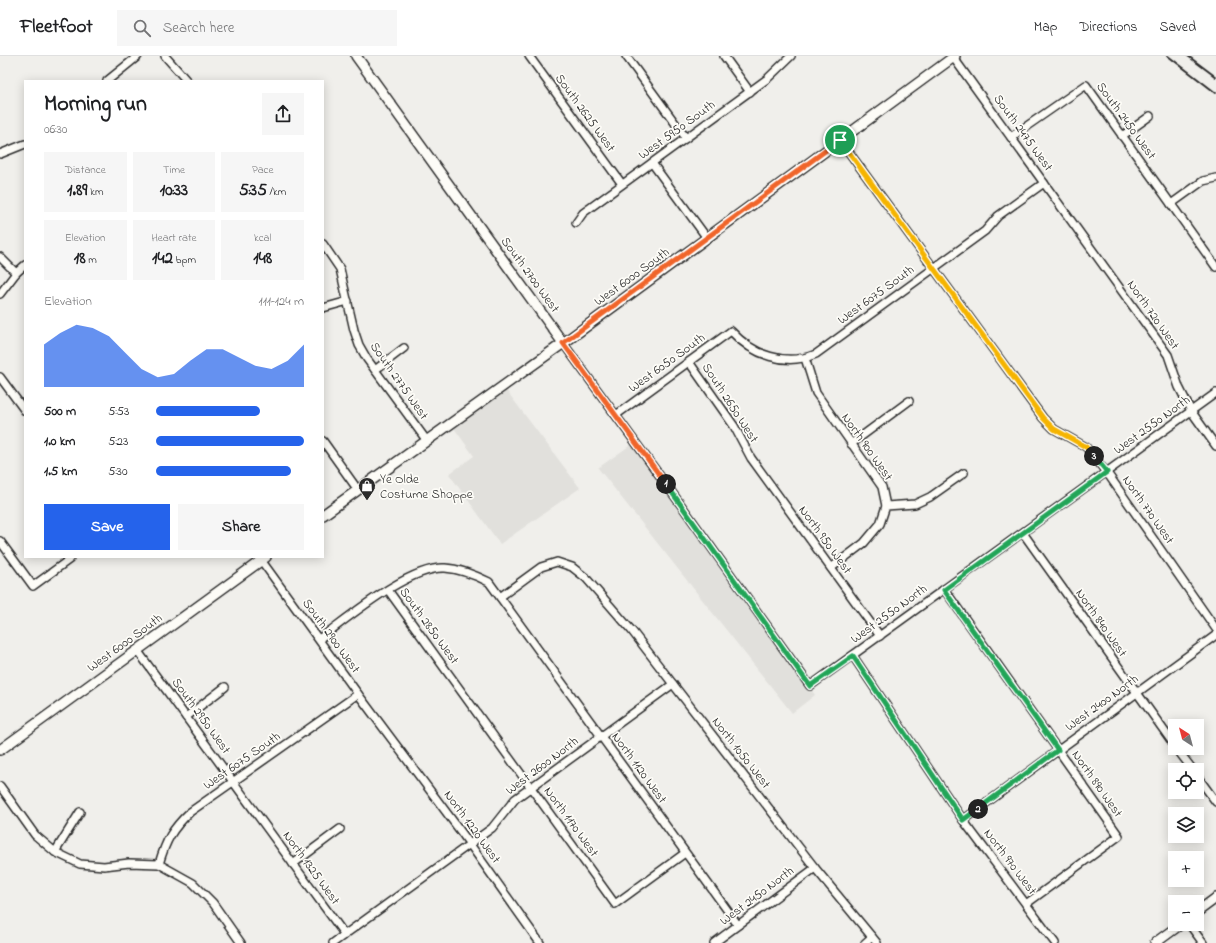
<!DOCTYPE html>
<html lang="en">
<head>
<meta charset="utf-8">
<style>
	body { margin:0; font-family:"Indie Flower",sans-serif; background:#f6f6f6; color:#202124; height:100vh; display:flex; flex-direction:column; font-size:15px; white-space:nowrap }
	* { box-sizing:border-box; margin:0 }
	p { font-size:13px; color:#757577 }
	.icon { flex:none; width:22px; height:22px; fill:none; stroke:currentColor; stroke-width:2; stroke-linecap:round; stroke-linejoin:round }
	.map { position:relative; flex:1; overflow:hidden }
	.sheet { position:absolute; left:24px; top:24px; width:300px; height:478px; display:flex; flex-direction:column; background:#fff; border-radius:0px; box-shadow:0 2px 10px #0003 }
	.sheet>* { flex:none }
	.needle { width:26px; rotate:324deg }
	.tools { position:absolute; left:1168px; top:663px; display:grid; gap:8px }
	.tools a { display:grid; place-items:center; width:36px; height:36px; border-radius:0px; background:#fff; box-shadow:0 2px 10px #0003; font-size:20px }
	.pin { position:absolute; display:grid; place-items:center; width:34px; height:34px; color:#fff; margin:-17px; border:2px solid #fff; border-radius:50%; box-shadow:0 1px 4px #0007 }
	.km { position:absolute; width:20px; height:20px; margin:-10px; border-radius:50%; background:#222; color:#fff; font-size:11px; line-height:20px; text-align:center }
	.round { display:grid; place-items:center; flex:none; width:42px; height:42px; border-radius:0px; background:#f6f6f6 }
	.headline { display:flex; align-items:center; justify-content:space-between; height:68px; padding:0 20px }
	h1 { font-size:22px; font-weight:700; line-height:30px }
	.metrics { display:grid; grid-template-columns:repeat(3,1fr); gap:6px; height:68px; padding:4px 20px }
	.metrics div { display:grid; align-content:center; border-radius:0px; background:#f6f6f6; text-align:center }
	.metrics b { font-size:17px; font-weight:700 }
	.metrics small { font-size:11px; font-weight:400 }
	.metrics p { font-size:11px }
	.chart { height:112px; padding:8px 20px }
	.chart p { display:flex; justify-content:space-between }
	.chart svg { width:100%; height:72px; margin-top:4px; fill:#2563eb; opacity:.7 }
	.cta { display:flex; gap:8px; margin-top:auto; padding:8px 20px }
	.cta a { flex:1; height:46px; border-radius:0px; background:#2563eb; color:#fff; font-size:16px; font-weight:700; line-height:46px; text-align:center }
	.cta a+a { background:#f6f6f6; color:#202124 }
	ul { padding:0 20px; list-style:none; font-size:13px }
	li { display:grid; grid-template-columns:64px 48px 1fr; align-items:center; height:30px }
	li i { height:10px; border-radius:5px; background:#2563eb }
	header { display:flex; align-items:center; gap:24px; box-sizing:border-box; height:56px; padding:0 20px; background:#fff; border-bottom:1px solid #e0e0e0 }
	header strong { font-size:19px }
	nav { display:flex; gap:22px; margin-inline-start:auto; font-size:14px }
	.search { width:280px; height:36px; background:#f6f6f6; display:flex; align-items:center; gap:10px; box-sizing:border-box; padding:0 14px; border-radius:0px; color:#757577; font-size:15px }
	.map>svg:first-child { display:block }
	.built { fill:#e1e0dc }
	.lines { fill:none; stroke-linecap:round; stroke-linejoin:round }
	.minor-casing { stroke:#2b2b2b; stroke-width:10 }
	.tertiary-casing { stroke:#2b2b2b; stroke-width:12 }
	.minor { stroke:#fdfcf7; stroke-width:7 }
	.tertiary { stroke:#fdfcf7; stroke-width:9 }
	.rail { stroke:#2b2b2b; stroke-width:2 }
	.split-1-casing { stroke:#fff; stroke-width:8 }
	.split-2-casing { stroke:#fff; stroke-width:8 }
	.split-3-casing { stroke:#fff; stroke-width:8 }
	.split-4-casing { stroke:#fff; stroke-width:8 }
	.split-1 { stroke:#f0652b; stroke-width:5 }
	.split-2 { stroke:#22a559; stroke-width:5 }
	.split-3 { stroke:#22a559; stroke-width:5 }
	.split-4 { stroke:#f5b400; stroke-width:5 }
	.labels { text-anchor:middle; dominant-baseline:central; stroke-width:3.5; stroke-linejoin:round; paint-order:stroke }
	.street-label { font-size:13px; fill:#2b2b2b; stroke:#fdfcf7 }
	.poi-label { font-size:13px; fill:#2b2b2b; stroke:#fdfcf7; text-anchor:start }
</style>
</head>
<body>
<header>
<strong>Fleetfoot</strong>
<div class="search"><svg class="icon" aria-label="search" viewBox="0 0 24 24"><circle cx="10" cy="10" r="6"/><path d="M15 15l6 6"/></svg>Search here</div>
<nav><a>Map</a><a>Directions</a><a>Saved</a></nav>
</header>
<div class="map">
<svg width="1216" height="887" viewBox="0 0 1216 887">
	<rect width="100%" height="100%" fill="#f0efeb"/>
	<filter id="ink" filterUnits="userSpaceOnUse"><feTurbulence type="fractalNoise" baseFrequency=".025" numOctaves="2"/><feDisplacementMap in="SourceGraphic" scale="8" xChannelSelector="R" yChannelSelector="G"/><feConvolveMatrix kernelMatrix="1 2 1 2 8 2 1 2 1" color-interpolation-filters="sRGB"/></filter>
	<g filter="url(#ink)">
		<g class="built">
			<polygon points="506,334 580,432 500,488 449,418 474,400 454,372"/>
			<polygon points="632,388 815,639 792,657 598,412"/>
		</g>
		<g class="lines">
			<defs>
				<g id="minor">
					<polyline points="165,0 187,25"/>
					<polyline points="529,0 622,128"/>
					<polyline points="626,0 686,82"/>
					<polyline points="724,0 750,36"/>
					<polyline points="953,1 1168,299 1179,331 1191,355 1216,390"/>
					<polyline points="107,25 138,0"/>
					<polyline points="1122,80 1150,60"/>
					<polyline points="1011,81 1086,29 1216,211"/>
					<polyline points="840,84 1043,362 1054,373 1086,391 1110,421 1216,573"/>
					<polyline points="0,98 25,88"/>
					<polyline points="652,107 707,182"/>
					<polyline points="1171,148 1203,125 1216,122"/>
					<polyline points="576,167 583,157 767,23 791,0"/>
					<polyline points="323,188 340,213 354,274 359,289 367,303 427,385"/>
					<polyline points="0,201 16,217"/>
					<polyline points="0,238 16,217 25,209"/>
					<polyline points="323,252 348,245"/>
					<polyline points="563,287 684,453 810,630 1216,337"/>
					<polyline points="805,302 816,337 882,431 886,450"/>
					<polyline points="689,306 734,370 751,402 880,580"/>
					<polyline points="375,314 404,292"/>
					<polyline points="0,321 25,355"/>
					<path d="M 616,359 L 731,275 C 753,299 785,311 816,298 L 985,175 L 998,160 L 1044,127"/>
					<polyline points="323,385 358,434"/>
					<polyline points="851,388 909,345"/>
					<polyline points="1023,477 1175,690"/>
					<polyline points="0,485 33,530 70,503"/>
					<polyline points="261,504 358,638 464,780 540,887"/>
					<polyline points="831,512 864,487 880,468 886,450 915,448 930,441 964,417"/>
					<polyline points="944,533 1119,780 1026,848"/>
					<polyline points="388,534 615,848 685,797"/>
					<polyline points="500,541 541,511 557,506 572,511 586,522 632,575 815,812 877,887"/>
					<path d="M 319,583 C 348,562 409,510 445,512 C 461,513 475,519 489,526 L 738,869"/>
					<polyline points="137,594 345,879"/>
					<polyline points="853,600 963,764 1055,887"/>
					<polyline points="186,661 225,631"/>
					<polyline points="1176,692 1193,714"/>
					<polyline points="1197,720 1216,746"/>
					<polyline points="0,730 35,779 55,796 80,808 104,810 129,807 159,808 193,827 213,847 241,887"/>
					<polyline points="963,764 1216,579"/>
					<polyline points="55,796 80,756"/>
					<path d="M 159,808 C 166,784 172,773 190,756 L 358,638"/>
					<polyline points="293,808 340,773"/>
					<polyline points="1189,868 1203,887"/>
					<polyline points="333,887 492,772 515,743 673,628"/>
					<polyline points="714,887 815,812"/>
					<polyline points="865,887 872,881"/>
				</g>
				<g id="tertiary">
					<polyline points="356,0 563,287"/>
					<polyline points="323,459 569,283 955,0"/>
					<polyline points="0,694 266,501"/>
					<polyline points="1197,856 1216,842"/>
					<polyline points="1155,887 1181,868"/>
				</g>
			</defs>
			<use href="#minor" class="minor-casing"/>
			<use href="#tertiary" class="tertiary-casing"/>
			<use href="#minor" class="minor"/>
			<use href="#tertiary" class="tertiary"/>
			<g class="rail">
				<polyline points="1168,0 1216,37"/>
				<polyline points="1188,0 1216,21"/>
			</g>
		</g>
	</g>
	<g class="lines" filter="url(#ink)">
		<defs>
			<polyline id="split-1" points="666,428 563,287 840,84"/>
			<polyline id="split-2" points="666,428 810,630 853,600 963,764 978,753"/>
			<polyline id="split-3" points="978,753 1058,694 944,534 1107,416 1094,400"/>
			<polyline id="split-4" points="840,84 1043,362 1054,373 1086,391 1094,400"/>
		</defs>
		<use href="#split-1" class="split-1-casing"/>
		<use href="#split-2" class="split-2-casing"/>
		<use href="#split-3" class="split-3-casing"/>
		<use href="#split-4" class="split-4-casing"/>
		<use href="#split-1" class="split-1"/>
		<use href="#split-2" class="split-2"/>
		<use href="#split-3" class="split-3"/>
		<use href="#split-4" class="split-4"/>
	</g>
	<defs>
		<symbol id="shop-pin" viewBox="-11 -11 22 30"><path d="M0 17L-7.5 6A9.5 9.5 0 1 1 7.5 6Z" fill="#2b2b2b" stroke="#fdfcf7"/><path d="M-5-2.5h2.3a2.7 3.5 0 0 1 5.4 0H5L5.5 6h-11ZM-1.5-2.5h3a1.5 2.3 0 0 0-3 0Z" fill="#fff"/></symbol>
	</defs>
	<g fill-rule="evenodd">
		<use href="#shop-pin" x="357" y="420" width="20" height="27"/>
	</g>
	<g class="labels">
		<g class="street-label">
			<text transform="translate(585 57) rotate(54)">South 2625 West</text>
			<text transform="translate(1126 65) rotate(54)">South 2450 West</text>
			<text transform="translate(677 74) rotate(-36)">West 5950 South</text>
			<text transform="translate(1023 77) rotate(54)">South 2475 West</text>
			<text transform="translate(530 219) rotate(54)">South 2700 West</text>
			<text transform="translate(632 221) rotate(-36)">West 6000 South</text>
			<text transform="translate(876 239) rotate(-36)">West 6075 South</text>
			<text transform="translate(1153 259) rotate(55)">North 720 West</text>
			<text transform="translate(667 307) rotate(-36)">West 6050 South</text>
			<text transform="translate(399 325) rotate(55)">South 2775 West</text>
			<text transform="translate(730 347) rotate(57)">South 2650 West</text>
			<text transform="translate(1152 369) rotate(-36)">West 2550 North</text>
			<text transform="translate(867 391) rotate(55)">North 900 West</text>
			<text transform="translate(1148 454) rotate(55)">North 770 West</text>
			<text transform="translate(825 484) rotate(54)">North 950 West</text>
			<text transform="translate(889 558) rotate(-36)">West 2550 North</text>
			<text transform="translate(1101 567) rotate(55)">North 840 West</text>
			<text transform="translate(429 570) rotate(54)">South 2850 West</text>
			<text transform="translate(331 580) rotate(54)">South 2900 West</text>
			<text transform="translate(125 587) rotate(-36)">West 6000 South</text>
			<text transform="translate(1102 647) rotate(-36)">West 2400 North</text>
			<text transform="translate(201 660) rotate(54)">South 2950 West</text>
			<text transform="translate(741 697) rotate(52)">North 1050 West</text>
			<text transform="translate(242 705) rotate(-35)">West 6075 South</text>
			<text transform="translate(542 710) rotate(-37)">West 2600 North</text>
			<text transform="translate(639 712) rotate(54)">North 1120 West</text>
			<text transform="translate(1097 728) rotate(55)">North 890 West</text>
			<text transform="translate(571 766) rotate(54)">North 1170 West</text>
			<text transform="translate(472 771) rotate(54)">North 1220 West</text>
			<text transform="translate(1010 806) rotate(53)">North 970 West</text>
			<text transform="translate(311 812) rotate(54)">North 1325 West</text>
			<text transform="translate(757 840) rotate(-37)">West 2450 North</text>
		</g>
		<g class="poi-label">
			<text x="380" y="423">Ye Olde<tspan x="380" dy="15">Costume Shoppe</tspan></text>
		</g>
	</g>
</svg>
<div class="tools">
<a><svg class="needle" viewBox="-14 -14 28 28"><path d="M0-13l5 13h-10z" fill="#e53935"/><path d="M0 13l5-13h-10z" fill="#757577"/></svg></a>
<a><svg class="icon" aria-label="locate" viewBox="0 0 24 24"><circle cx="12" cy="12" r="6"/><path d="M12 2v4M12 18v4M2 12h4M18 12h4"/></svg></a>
<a><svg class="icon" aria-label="layers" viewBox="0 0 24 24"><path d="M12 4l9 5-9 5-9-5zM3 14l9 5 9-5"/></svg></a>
<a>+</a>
<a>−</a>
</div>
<div class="pin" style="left:840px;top:84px;background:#1e9e55"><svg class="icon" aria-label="arrive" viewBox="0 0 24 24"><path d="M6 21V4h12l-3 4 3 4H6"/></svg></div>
<b class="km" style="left:666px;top:428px">1</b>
<b class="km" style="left:978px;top:753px">2</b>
<b class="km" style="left:1094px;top:400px">3</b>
<section class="sheet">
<div class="headline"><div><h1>Morning run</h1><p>06:30</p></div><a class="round"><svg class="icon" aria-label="share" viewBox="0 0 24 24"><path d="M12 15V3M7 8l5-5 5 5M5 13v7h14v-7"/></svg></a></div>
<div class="metrics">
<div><p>Distance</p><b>1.89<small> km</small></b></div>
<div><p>Time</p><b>10:33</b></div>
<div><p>Pace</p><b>5:35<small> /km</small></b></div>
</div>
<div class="metrics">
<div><p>Elevation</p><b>18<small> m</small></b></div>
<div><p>Heart rate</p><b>142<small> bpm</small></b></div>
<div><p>kcal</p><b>148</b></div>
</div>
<div class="chart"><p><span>Elevation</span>111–124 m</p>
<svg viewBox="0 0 160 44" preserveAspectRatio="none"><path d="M0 44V18L10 11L20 6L30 8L40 13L50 23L60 33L70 38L80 36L90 28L100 21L110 21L120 26L130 31L140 33L150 28L160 18V44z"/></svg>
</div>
<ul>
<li><b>500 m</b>5:53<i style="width:70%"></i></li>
<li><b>1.0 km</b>5:23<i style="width:100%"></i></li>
<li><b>1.5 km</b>5:30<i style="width:91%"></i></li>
</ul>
<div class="cta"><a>Save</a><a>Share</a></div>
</section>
</div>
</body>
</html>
